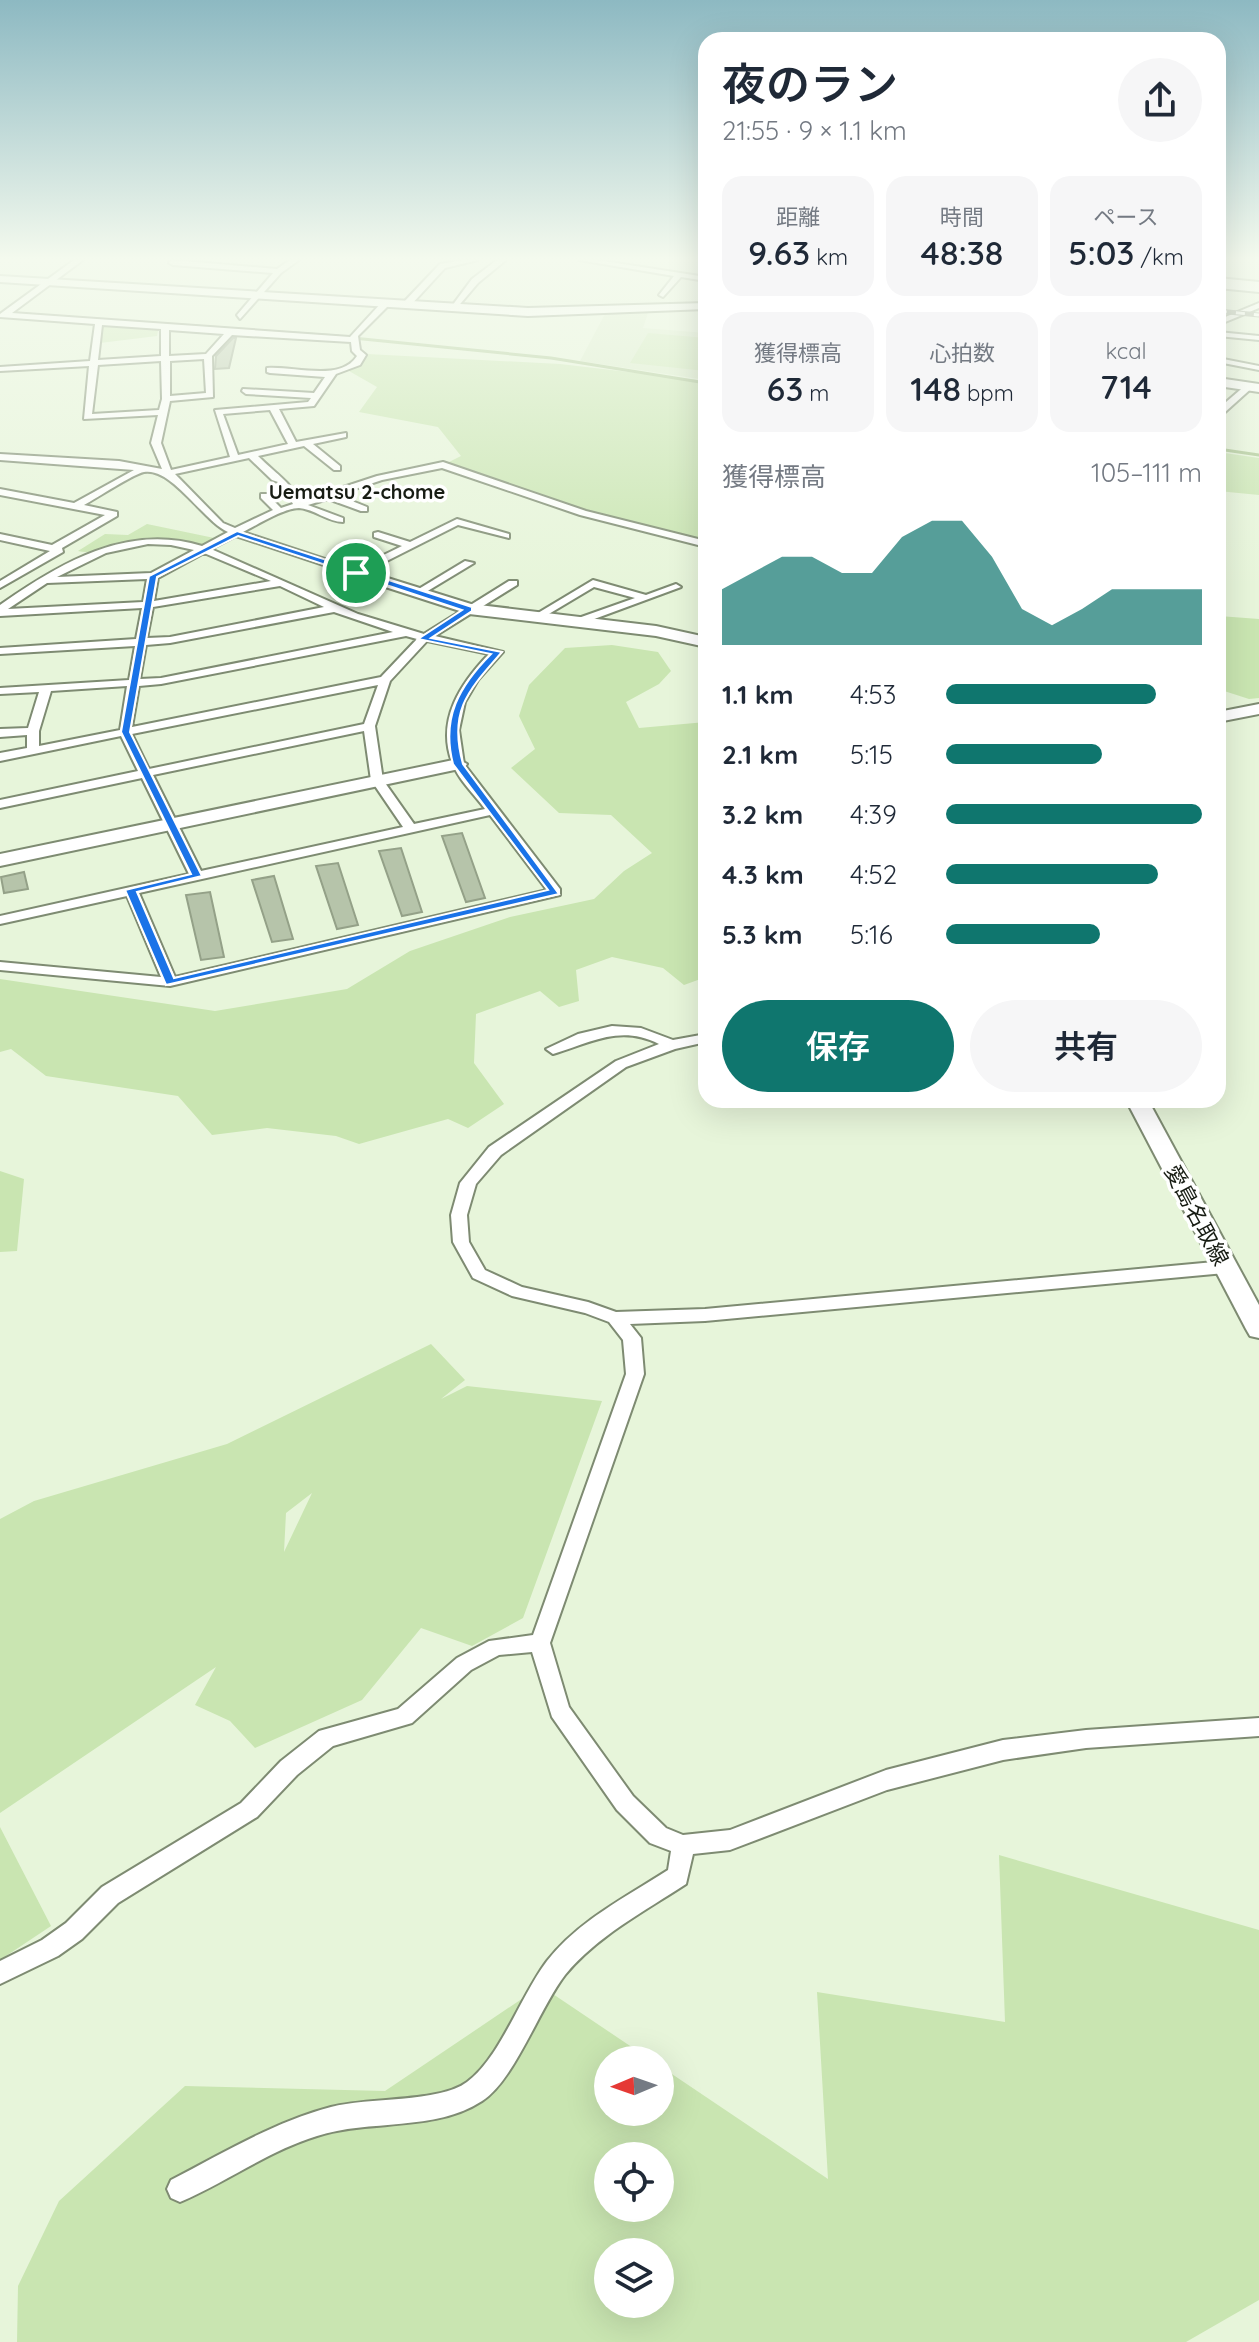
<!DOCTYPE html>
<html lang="ja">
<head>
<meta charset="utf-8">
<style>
	body { margin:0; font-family:Quicksand,"Noto Sans JP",sans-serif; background:#f6f6f7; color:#1f2937; height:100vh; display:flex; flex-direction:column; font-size:30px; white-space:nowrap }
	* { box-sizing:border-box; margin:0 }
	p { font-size:26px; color:#747a83 }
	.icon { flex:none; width:44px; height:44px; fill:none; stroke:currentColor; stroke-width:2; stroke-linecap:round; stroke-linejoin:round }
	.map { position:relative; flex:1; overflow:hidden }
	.panel { position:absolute; left:698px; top:32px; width:528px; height:1076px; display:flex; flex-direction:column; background:#fff; border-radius:24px; box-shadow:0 8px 32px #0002 }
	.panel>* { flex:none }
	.needle { width:52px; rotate:268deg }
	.fabs { position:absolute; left:594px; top:2046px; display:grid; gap:16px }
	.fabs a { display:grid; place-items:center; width:80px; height:80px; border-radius:50%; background:#fff; box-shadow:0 8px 32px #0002; font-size:40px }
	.pin { position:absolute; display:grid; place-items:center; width:68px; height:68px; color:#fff; margin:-34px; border:4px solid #fff; border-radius:50%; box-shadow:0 2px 8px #0007 }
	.round { display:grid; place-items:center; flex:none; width:84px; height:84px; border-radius:42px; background:#f6f6f7 }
	.head { display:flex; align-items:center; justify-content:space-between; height:136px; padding:0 24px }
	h1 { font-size:44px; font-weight:600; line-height:60px }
	.metrics { display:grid; grid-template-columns:repeat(3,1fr); gap:12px; height:136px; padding:8px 24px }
	.metrics div { display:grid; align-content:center; border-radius:20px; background:#f6f6f7; text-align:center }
	.metrics b { font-size:34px; font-weight:600 }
	.metrics small { font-size:22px; font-weight:400 }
	.metrics p { font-size:22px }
	.chart { height:224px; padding:16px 24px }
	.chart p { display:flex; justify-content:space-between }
	.chart svg { width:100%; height:144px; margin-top:8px; fill:#0f766e; opacity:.7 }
	.action { display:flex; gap:16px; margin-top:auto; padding:16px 24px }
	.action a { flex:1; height:92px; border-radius:48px; background:#0f766e; color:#fff; font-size:32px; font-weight:600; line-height:92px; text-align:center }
	.action a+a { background:#f6f6f7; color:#1f2937 }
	ul { padding:0 24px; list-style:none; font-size:26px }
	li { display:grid; grid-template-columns:128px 96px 1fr; align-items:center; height:60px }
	li i { height:20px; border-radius:10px; background:#0f766e }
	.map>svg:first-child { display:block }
	.built { fill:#d9ebc9 }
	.green { fill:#c9e5b1; fill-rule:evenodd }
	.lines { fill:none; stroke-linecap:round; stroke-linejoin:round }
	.stream { stroke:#a4c18a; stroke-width:3 }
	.building { fill:#b6c4aa; stroke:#94a188; stroke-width:2 }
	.street-casing { stroke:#7e8b72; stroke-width:4 }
	.secondary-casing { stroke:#7e8b72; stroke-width:4 }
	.highway-casing { stroke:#7e8b72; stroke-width:4 }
	.street { fill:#fff; fill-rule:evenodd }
	.secondary { fill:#fff; fill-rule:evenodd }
	.highway { fill:#fff; fill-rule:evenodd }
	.rail-casing { stroke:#798271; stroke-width:5 }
	.rail { stroke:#fff; stroke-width:3; stroke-dasharray:9; stroke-linecap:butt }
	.route { fill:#1a73e8; stroke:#fff; stroke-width:2; fill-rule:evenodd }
	.labels { text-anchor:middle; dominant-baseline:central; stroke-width:7; stroke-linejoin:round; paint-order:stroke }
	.far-neighbourhood-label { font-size:20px; font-weight:bold; fill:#171c13; stroke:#fff }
	.street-label { font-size:22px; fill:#171c13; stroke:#fff }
</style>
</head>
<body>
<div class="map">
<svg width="1259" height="2342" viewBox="0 0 1259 2342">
	<rect width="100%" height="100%" fill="#e7f5da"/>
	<polygon class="built" points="649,310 643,328 706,333 706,380 580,361 606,312"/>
	<g class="green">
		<polygon points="103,322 159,326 157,336 100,343"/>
		<polygon points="648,333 706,338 706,371 630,363"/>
		<polygon points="367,354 560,364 706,381 706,543 583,513 443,465 461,456 438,427 359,412 377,387 349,371"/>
		<polygon points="1218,452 1259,458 1259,495 1218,491"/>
		<path d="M 147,524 L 219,539 C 202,551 179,538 159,538 C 135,539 98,556 78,551 L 105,534 L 128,535 Z"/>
		<polygon points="1218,613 1219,616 1259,619 1259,698 1249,699 1218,689"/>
		<polygon points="612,645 658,652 671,671 659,684 626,702 639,728 706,722 706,977 684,985 663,968 612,957 576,970 579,1001 559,1007 540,991 476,1014 474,1063 504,1104 468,1128 448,1119 359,1144 336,1136 267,1128 212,1135 178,1096 46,1076 11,1049 0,1052 0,979 215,1011 347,989 410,951 510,917 594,899 624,871 652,853 611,815 559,813 511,768 535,749 519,716 529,685 565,648"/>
		<polygon points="0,1171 24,1179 17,1251 0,1252"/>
		<path d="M 431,1344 L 465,1380 L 441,1399 L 467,1386 L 602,1401 L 523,1618 L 472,1646 L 421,1628 L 362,1700 L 255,1748 L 230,1721 L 195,1705 L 216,1667 L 0,1813 L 0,1519 L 34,1501 L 227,1444 ZM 312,1493 L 284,1552 L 286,1513 Z"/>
		<polygon points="0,1827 51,1926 0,1960"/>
		<path d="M 999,1855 L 1259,1930 L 1259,2300 L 1186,2342 L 17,2342 L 18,2286 L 59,2201 L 185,2086 L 385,2091 L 541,1986 L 651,2060 L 608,2060 L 608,2112 L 660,2112 L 660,2066 L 828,2179 L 817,1992 L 1005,2022 ZM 608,2156 L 660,2156 L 660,2208 L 608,2208 ZM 608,2252 L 660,2252 L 660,2304 L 608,2304 Z"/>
	</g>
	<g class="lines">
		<g class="stream">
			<polyline points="15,313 50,316"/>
			<polyline points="137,322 338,336"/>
			<polyline points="353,338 551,358 706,383"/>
			<polyline points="1218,449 1259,455"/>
		</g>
	</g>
	<g class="building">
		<polygon points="233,338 236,338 229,368 215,369 216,356"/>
		<polygon points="462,833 485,898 466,902 442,836"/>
		<polygon points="401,848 422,912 402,916 379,851"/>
		<polygon points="338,863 358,925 337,929 316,866"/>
		<polygon points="24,872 28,889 4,893 1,877"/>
		<polygon points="274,876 293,939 272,942 252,880"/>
		<polygon points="210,892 224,957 201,960 186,895"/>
	</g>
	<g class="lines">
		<defs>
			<g id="street">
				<path d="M 74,260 L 83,260 L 12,313 L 350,337 L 383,301 L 389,301 L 389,305 L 358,336 L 360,350 L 366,355 L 360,365 L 336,374 L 314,406 L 279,409 L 296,442 L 346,433 L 346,437 L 313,444 L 340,466 L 340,470 L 334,470 L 304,446 L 258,456 C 275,473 288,480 301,501 L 377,476 L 443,462 L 586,511 L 706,541 L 706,547 L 580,515 L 442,468 L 382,480 L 337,495 L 367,507 L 367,511 L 361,511 L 328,499 L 308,505 L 343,518 L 343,522 C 328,522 314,509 299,508 C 284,508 257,525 243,532 L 355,569 L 402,546 L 374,537 L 374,533 L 378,532 L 410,542 L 457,519 L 509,534 L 509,538 L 458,525 L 365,572 L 382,578 L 383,580 L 378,583 L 236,536 L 211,549 L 358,614 L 424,634 L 509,581 L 517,581 L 517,585 L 435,636 L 503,652 L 478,680 L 465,702 L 459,730 L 464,764 L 560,889 L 560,895 L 170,986 L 0,970 L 0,962 L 161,977 L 127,896 L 0,924 L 0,916 L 189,874 L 142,778 L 0,808 L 0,800 L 138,771 L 121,736 L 0,761 L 0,753 L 27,748 L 27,735 L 0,737 L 0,729 L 28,728 L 39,692 L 0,694 L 0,688 L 129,680 L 135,646 L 0,654 L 0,648 L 136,639 L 142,608 L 0,616 L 0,605 C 60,563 127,523 202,546 L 228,532 C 203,521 172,467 144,472 C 133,474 97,498 84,505 L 117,512 L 117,516 L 62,548 L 63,552 L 0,588 L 0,581 L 50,551 L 0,540 L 0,534 L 52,545 L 105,515 L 0,495 L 0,489 L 74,503 L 134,470 L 0,460 L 0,454 L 119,461 L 162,469 L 151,443 L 158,415 L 84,419 L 89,366 L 0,371 L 0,367 L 90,361 L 95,324 L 0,317 L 0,314 ZM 102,325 L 161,329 L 161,356 L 98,360 ZM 169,330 L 224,334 L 206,354 L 169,356 ZM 232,335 L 351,342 L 352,351 L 357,356 C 341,382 293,366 267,368 L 267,372 L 270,373 L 325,377 L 314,393 L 243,389 L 242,391 L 246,394 L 311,398 L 308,402 L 215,410 L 230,457 L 171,470 L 161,443 L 170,401 L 213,397 L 212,356 ZM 204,359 L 206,393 L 170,396 L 170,361 ZM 161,361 L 162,399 L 159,410 L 92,414 L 98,365 ZM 270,410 L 288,444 L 238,455 L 223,414 ZM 249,458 L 272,480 L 281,483 L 293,504 L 281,508 L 267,494 L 261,494 L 261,498 L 273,510 L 235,528 L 223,523 L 175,474 ZM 148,544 L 171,545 L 194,550 L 151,573 L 57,577 L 106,553 ZM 204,553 L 271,581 L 154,601 L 158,578 ZM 147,579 L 143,602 L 8,609 L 47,583 ZM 280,586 L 324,607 L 170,637 L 147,638 L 153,607 ZM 334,612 L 393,632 L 161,678 L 140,679 L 146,645 L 170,643 ZM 406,636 L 417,639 L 381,677 L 132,727 L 139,686 L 161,684 ZM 427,641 L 489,654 C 461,683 436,720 452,762 C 457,778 475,795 485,809 L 414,824 L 383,780 L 375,726 L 390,681 ZM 378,685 L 364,724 L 149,769 L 132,734 ZM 127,686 L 120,730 L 39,746 L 39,731 L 51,691 ZM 364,731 L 371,780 L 403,827 L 201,871 L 153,775 ZM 490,815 L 547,890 L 175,977 L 139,893 Z"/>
				<polygon points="172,260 277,269 290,260 299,260 281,273 240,319 237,315 273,273 173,265 169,263"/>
				<polygon points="463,260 478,260 445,268 409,307 403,307 403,303 440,264"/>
				<polygon points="497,260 506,260 478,283 455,310 449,310 472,279"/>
				<polygon points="579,260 597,260 706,277 706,281 681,277 663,297 659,295 674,276"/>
				<polygon points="1259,303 1259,308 1218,325 1218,320"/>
				<polygon points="1218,332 1259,336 1259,340 1218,336"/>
				<polygon points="1218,358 1259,366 1259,370 1218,362"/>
				<polygon points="1247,384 1254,386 1224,413 1218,413 1218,409"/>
				<polygon points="465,561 474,563 421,595 412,593"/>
				<polygon points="593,580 646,595 676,584 681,587 578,625 570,625 570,621 635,598 594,587 537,621 528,619"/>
				<path d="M 612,1026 L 641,1028 L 673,1040 L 706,1034 L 706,1042 L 675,1049 L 626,1067 L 501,1155 L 476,1184 L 467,1215 L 469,1242 L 485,1270 L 522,1287 L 588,1302 L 616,1312 L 705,1309 L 1225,1261 L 1233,1267 L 1225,1273 L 705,1321 L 630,1324 L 641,1338 L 644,1374 L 550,1643 L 569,1707 L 633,1796 L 666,1828 L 683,1835 L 730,1830 L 886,1770 L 1003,1740 L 1086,1730 L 1259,1718 L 1259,1736 L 1086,1748 L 1003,1760 L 887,1790 L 730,1850 L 693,1854 L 686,1884 C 645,1911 597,1936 565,1975 C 540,2007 514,2081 482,2101 C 435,2132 369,2119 317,2136 C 268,2151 227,2182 180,2202 L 171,2198 L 167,2189 L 171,2180 C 223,2153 274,2122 331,2107 C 367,2097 439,2103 467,2082 C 500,2058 521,1995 547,1961 C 578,1921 626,1897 668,1870 L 671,1851 L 650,1843 L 617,1810 L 552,1717 L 532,1652 L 499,1655 L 471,1670 L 412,1723 L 333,1746 L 297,1775 L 257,1817 L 118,1903 L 82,1939 L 58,1956 L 0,1984 L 0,1961 L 42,1940 L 66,1923 L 102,1887 L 241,1803 L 281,1761 L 319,1731 L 398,1709 L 457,1658 L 489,1641 L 533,1635 L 626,1374 L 623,1340 L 609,1322 L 585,1313 L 512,1296 L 473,1278 L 453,1242 L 451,1215 L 460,1183 L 489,1147 L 616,1061 L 659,1044 C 620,1024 590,1043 553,1054 L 546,1049 L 578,1034 Z"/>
			</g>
			<g id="secondary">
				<polygon points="0,276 528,308 706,303 706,309 528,316 0,282"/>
				<polygon points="1218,378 1259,384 1259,392 1218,386"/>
				<polygon points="378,575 471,604 656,626 706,637 706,647 656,636 469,614 373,583 370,580"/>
				<polygon points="1259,704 1259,714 1218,722 1218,712"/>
				<polygon points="458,759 467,764 464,768 0,866 0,854"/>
				<polygon points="1126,1100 1148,1100 1259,1305 1259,1338 1250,1336 1246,1329"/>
			</g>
			<polygon id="highway" points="1218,278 1259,282 1259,292 1218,288"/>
		</defs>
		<use href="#street" class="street-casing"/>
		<use href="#secondary" class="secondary-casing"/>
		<use href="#highway" class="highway-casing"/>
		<use href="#street" class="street"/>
		<use href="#secondary" class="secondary"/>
		<use href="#highway" class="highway"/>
		<defs>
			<polyline id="rail" points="1218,311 1259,315"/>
		</defs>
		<use href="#rail" class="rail-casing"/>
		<use href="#rail" class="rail"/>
	</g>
	<linearGradient id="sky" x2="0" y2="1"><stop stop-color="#8db9c2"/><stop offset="0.44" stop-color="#f4faee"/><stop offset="1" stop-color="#f4faee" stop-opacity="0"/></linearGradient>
	<rect width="1259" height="588" fill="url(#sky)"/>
	<path class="route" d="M 237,531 L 472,607 L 472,611 L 431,638 L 502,652 C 469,690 448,710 463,764 L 559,894 L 166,985 L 125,890 L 191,874 L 121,732 L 149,576 ZM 238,536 L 462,610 L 418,639 L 491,654 C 459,686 441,718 453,764 L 548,890 L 174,978 L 137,892 L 202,876 L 130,732 L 157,577 Z"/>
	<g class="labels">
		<g class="far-neighbourhood-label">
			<text x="357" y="491">Uematsu 2-chome</text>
		</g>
		<g class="street-label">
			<text transform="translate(1197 1215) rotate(62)">愛島名取線</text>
		</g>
	</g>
</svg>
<div class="fabs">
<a><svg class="needle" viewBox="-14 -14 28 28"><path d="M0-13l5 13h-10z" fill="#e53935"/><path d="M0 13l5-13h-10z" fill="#747a83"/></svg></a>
<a><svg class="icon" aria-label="locate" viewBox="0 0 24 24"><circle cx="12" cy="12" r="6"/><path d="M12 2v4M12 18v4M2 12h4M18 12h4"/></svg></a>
<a><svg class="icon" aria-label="layers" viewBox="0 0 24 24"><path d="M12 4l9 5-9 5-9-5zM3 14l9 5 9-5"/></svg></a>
</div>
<div class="pin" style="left:356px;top:573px;background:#1e9e55"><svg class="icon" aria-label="arrive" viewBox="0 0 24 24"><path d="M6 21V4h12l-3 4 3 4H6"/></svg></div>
<section class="panel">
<div class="head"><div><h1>夜のラン</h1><p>21:55 · 9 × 1.1 km</p></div><a class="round"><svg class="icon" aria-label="share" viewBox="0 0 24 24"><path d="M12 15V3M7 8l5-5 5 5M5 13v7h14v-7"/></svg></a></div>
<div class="metrics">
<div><p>距離</p><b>9.63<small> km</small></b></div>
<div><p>時間</p><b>48:38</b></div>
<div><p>ペース</p><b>5:03<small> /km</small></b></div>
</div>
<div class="metrics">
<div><p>獲得標高</p><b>63<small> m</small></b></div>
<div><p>心拍数</p><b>148<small> bpm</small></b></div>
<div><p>kcal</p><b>714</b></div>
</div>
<div class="chart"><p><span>獲得標高</span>105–111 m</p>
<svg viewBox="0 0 160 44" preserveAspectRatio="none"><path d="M0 44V27L10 22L20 17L30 17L40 22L50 22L60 11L70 6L80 6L90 17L100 33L110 38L120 33L130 27L140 27L150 27L160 27V44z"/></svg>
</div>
<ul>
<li><b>1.1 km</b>4:53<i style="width:82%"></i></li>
<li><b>2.1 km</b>5:15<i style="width:61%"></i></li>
<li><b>3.2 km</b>4:39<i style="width:100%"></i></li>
<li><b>4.3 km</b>4:52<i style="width:83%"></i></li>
<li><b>5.3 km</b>5:16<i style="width:60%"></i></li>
</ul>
<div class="action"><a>保存</a><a>共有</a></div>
</section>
</div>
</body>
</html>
